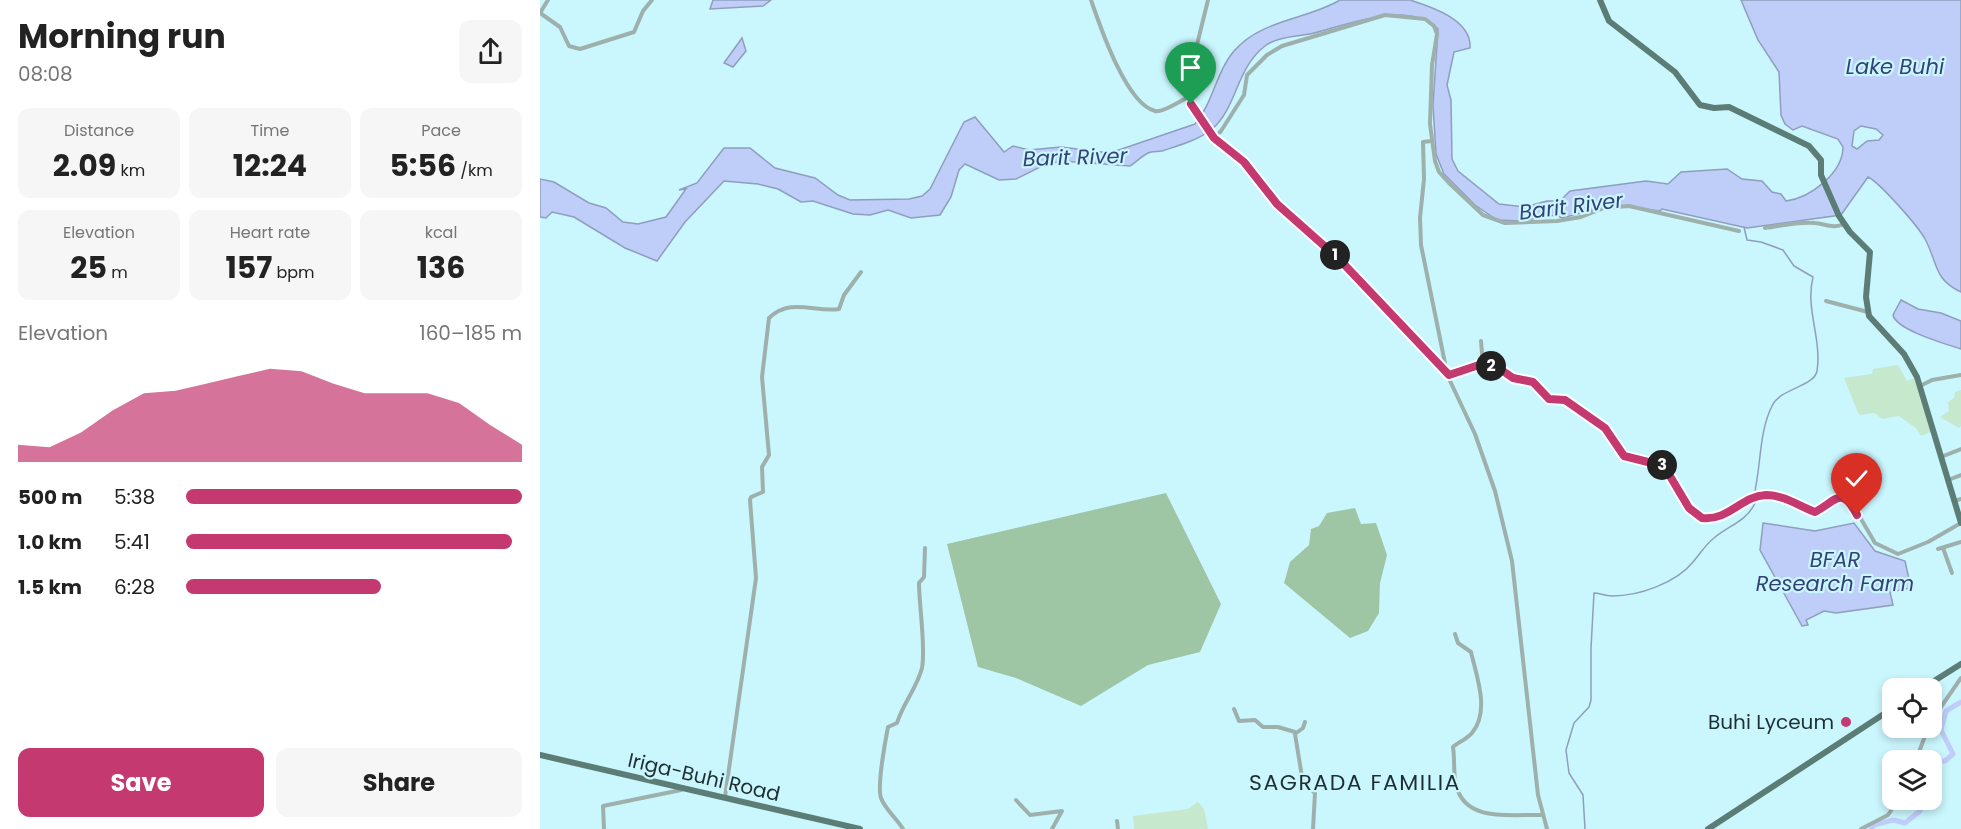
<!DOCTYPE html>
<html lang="en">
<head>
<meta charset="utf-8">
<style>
	body { margin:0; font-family:Poppins,sans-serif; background:#f6f6f6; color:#222; height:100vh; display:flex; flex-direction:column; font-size:22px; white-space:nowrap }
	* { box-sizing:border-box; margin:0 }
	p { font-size:20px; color:#767676 }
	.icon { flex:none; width:33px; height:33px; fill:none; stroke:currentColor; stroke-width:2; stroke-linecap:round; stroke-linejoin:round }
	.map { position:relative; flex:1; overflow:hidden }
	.sheet { display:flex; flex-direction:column; background:#fff; width:540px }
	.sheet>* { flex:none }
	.buttons { position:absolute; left:1342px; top:678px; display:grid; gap:12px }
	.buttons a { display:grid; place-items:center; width:60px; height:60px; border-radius:12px; background:#fff; box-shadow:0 3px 9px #0003; font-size:30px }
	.pin { position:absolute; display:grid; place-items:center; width:51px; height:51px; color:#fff; margin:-62px -26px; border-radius:50% 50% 50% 0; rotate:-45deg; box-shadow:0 0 6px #0007 }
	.pin .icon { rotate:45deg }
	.km { position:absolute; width:30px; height:30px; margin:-15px; border-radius:50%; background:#222; color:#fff; font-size:16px; line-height:30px; text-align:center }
	.round { display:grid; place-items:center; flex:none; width:63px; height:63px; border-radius:12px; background:#f6f6f6 }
	.headline { display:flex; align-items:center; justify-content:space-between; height:102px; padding:0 18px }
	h1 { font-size:33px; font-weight:700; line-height:45px }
	.figures { display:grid; grid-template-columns:repeat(3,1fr); gap:9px; height:102px; padding:6px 18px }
	.figures div { display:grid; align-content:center; border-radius:12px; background:#f6f6f6; text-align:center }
	.figures b { font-size:30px; font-weight:700 }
	.figures small { font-size:16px; font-weight:400 }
	.figures p { font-size:16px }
	.chart { height:168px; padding:12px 18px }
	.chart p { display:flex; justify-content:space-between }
	.chart svg { width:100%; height:108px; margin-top:6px; fill:#c43970; opacity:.7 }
	.primary-button { display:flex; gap:12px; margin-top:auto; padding:12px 18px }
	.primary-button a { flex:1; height:69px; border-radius:12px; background:#c43970; color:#fff; font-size:24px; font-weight:700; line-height:69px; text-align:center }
	.primary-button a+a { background:#f6f6f6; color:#222 }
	ul { padding:0 18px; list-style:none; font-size:20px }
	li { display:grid; grid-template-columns:96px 72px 1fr; align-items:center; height:45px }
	li i { height:15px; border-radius:8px; background:#c43970 }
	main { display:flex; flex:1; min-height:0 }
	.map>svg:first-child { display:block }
	.green { fill:#c6e8cc }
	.forest { fill:#9ec6a5 }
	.water { fill:#bfcdf9; stroke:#8f9ebd; stroke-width:1.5; fill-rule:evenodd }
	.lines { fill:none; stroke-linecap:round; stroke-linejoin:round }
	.stream { stroke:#8f9ebd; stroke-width:1.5 }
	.river { stroke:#bfcdf9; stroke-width:5 }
	.minor { stroke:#9eb0ac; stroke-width:4 }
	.major { stroke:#5c7d76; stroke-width:6 }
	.route-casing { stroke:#fff; stroke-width:12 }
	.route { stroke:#c43970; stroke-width:8 }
	.poi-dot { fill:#c43970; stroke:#caf6fe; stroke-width:2 }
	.labels { text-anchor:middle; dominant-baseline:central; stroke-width:4.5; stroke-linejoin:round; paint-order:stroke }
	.poi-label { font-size:20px; fill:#1e2f32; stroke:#caf6fe; text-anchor:end }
	.street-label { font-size:20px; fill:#1e2f32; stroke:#caf6fe }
	.water-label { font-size:21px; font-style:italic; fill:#334177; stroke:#caf6fe }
	.quarter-label { font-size:22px; letter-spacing:1.5px; fill:#1e2f32; stroke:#caf6fe }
</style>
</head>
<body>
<main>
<section class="sheet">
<div class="headline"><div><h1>Morning run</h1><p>08:08</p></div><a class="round"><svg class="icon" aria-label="share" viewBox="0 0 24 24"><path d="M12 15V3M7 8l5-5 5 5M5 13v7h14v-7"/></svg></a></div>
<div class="figures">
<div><p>Distance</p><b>2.09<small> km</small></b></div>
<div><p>Time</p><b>12:24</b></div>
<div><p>Pace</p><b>5:56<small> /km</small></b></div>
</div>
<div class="figures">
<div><p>Elevation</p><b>25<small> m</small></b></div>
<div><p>Heart rate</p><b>157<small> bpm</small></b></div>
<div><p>kcal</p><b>136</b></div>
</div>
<div class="chart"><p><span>Elevation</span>160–185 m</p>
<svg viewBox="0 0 160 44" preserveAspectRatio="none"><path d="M0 44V37L10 38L20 32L30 23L40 16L50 15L60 12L70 9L80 6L90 7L100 12L110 16L120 16L130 16L140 20L150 29L160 37V44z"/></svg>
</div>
<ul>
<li><b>500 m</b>5:38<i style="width:100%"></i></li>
<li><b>1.0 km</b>5:41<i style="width:97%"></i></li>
<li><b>1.5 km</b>6:28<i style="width:58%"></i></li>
</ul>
<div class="primary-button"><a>Save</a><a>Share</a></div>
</section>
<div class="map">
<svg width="1421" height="829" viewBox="0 0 1421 829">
	<rect width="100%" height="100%" fill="#caf6fe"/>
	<g class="green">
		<polygon points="1358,365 1367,381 1375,378 1393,431 1381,436 1376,428 1359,416 1342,419 1335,413 1319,415 1304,378 1332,374 1333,369"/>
		<polygon points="1421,390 1421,426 1419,428 1400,417 1409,411 1408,402 1414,398 1415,392"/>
		<polygon points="658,802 664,809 668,829 594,829 593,816 648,809"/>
	</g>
	<g class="forest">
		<polygon points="626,493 681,604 660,652 608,665 541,706 476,678 438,667 407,544"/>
		<polygon points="815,508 821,524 836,523 847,555 840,583 839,613 828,631 810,638 744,583 750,562 769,545 771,529 779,526 787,513"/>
	</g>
	<g class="water">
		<polygon points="173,0 231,0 223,6 170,9"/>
		<path d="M 800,0 C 815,0 858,0 870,0 C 892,7 932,20 930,48 L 914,52 L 907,85 L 911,100 L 912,159 L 918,171 L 959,204 L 985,207 L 1007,201 L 1020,201 L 1030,191 L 1106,181 L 1128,184 L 1141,172 L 1187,169 L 1202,179 L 1222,181 L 1232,192 L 1241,194 L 1246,201 C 1270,198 1303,173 1303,147 L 1298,139 L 1262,126 L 1253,130 L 1245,124 L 1241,115 L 1239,72 L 1218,40 L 1201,0 L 1421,0 L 1421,292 C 1393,279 1398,263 1385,239 C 1378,226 1340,183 1328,177 L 1301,215 L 1207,228 L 1122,209 L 1120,211 L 1073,205 L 1022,218 L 1016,215 L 980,221 L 957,220 L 935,205 L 904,174 L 896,154 L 893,105 L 898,29 C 868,0 810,24 774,33 C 759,37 738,36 725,46 C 696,68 697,108 672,129 C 659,140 637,146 622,151 C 617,152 612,151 608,153 C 602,156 596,162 590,166 L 522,161 L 504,165 L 476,179 L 459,180 L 425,164 L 419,170 L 411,197 L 400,215 L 371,218 L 348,210 L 330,215 L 313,214 L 273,201 L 261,202 L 238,189 L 218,184 L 184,181 L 145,222 L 117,261 L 85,248 L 34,217 L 12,212 L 6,218 L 0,217 L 0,179 L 14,182 L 49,203 L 66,208 L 83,222 L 98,224 L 126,217 L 146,189 L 139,190 L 157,183 L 184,148 L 210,148 L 235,168 L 275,178 L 298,195 L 310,200 L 369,199 L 382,196 L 390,189 L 424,122 L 435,117 L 464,152 L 473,146 L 489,150 L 521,147 L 570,153 L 655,124 C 673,103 676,72 694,51 C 722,19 766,20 800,0 ZM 1321,126 L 1336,129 L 1343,135 L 1339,140 L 1327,141 L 1317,149 L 1312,146 L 1314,131 Z"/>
		<polygon points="202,38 206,51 193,67 184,63"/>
		<path d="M 1361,300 L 1378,309 L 1401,313 L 1421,321 L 1421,349 C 1406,344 1356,330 1353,315 Z"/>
		<polygon points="1223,523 1275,531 1314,523 1335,551 1365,561 1371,588 1350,592 1353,605 1296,613 1284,611 1266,620 1268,625 1262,626 1220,550"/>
	</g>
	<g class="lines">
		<path class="stream" d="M 1045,829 L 1043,795 L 1029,773 L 1026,750 L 1034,723 L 1049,707 L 1051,700 L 1051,648 L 1054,593 C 1059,593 1065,596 1072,596 C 1099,596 1136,583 1153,562 C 1160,554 1166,544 1174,538 C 1188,526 1207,521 1215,503 C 1217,497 1214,491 1216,485 C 1221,459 1220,430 1232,406 C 1240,388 1274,387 1277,371 C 1282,338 1265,309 1273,277 L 1254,266 L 1243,250 L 1221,242 L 1207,240 L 1204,227"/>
		<g class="river">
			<polyline points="1392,762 1405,761 1413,754 1401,730 1406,711 1421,702"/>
			<polyline points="1331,829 1334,825 1353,820 1365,823 1380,811 1386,800"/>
		</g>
		<g class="minor">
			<path d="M 551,0 C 560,26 586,104 615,111 C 622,113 641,101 648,97"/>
			<polyline points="668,0 651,69 648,90 651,104 674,138 704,162 737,204 799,259 903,366 935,434 955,491 972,561 998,795 1007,829"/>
			<polyline points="0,13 20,27 29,46 40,49 94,32 103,11 112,0"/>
			<polyline points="0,13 8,0"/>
			<polyline points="674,138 681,131 704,95 707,75 727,55 742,46 845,15 885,19 894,26 897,34 892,65 890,124 895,161 899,172 909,183 943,215 965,223 1017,221 1041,217 1064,208 1089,206 1199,231"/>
			<polyline points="891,141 883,142 884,179 880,218 881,245 906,368"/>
			<path d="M 1225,228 C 1241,226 1259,221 1275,223 C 1285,224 1294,229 1304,224"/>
			<polyline points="1286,301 1328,312"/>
			<polyline points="941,341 943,365"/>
			<path d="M 909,375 L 939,365 L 957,367 L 973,378 L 993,382 L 1009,399 L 1025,400 L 1065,428 L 1084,456 L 1124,467 L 1149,508 L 1162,518 C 1192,521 1200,496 1226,495 C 1245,495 1259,506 1275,512 C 1287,505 1294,495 1310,500 L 1335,543 L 1358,554 L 1388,542 L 1421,523"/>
			<polyline points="1380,386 1392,380 1421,375"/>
			<polyline points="1401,457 1421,449"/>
			<polyline points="1408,480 1421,475"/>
			<polyline points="1414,501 1421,499"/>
			<polyline points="1403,548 1412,573"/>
			<polyline points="1398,549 1421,542"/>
			<path d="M 915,634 L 918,643 L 931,652 C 937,678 950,711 932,733 C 926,740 918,742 913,747 C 915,760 913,773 916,785 C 925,823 971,814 1001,815"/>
			<polyline points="694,709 699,721 715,720 723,727 738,727 755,732"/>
			<polyline points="1392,720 1421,678"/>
			<polyline points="765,722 763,728 755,734 763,783 775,793 773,829"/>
			<polyline points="1376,760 1388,728"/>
			<path d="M 185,797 L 216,578 L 210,500 L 211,497 L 223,492 L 222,467 L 229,455 L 222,377 L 229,318 C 251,297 275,313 299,309 L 304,295 L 321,272"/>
			<polyline points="476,800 490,815 522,811 512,829"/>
			<polyline points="577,821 578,829"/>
			<polyline points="64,829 63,806 141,790"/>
			<path d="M 363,829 C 357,819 345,809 341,798 C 337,786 345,742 348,727 L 357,723 C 363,703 377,688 382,668 C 386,647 379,606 379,583 L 384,577 L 385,548"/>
			<polyline points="1321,829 1348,815 1358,800"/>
		</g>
		<g class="major">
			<polyline points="1060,0 1069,21 1135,72 1160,105 1174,108 1189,107 1269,146 1281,160 1281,175 1299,216 1310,232 1330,252 1326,297 1329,316 1364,354 1377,377 1421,523"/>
			<polyline points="1383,688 1421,664"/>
			<polyline points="0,755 320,829"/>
			<polyline points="1168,829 1353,708"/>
		</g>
	</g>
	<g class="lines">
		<defs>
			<path id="route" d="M 651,104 L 674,138 L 704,162 L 737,204 L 799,259 L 909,375 L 939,365 L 957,367 L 973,378 L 993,382 L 1009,399 L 1025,400 L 1065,428 L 1084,456 L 1124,466 L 1149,508 L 1162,518 C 1189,521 1201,496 1226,495 C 1244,495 1259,506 1275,512 C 1296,501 1301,485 1317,515"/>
		</defs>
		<use href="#route" class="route-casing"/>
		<use href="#route" class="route"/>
	</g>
	<circle class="poi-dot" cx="1306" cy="722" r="6"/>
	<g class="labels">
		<g class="poi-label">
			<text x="1294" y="722">Buhi Lyceum</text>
		</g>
		<g class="street-label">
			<text transform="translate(164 777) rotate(13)">Iriga-Buhi Road</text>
		</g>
		<g class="water-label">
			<text x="1355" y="66">Lake Buhi</text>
			<text transform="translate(535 157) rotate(-2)">Barit River</text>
			<text transform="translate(1031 206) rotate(-7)">Barit River</text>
			<text x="1295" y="559">BFAR<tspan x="1295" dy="24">Research Farm</tspan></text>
		</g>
		<g class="quarter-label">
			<text x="815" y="782">SAGRADA FAMILIA</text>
		</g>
	</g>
</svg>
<div class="buttons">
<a><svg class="icon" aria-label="locate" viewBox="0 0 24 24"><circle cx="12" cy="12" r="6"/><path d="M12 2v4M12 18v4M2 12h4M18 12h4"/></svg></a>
<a><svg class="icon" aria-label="layers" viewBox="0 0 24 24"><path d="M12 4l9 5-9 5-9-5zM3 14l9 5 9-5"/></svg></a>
</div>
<div class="pin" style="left:651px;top:104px;background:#1e9e55"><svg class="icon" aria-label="arrive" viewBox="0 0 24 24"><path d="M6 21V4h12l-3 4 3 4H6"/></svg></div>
<div class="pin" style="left:1317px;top:515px;background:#d93025"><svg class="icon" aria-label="check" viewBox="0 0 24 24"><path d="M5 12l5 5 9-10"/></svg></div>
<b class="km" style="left:795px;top:255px">1</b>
<b class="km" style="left:951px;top:366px">2</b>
<b class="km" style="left:1122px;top:465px">3</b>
</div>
</main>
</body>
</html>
